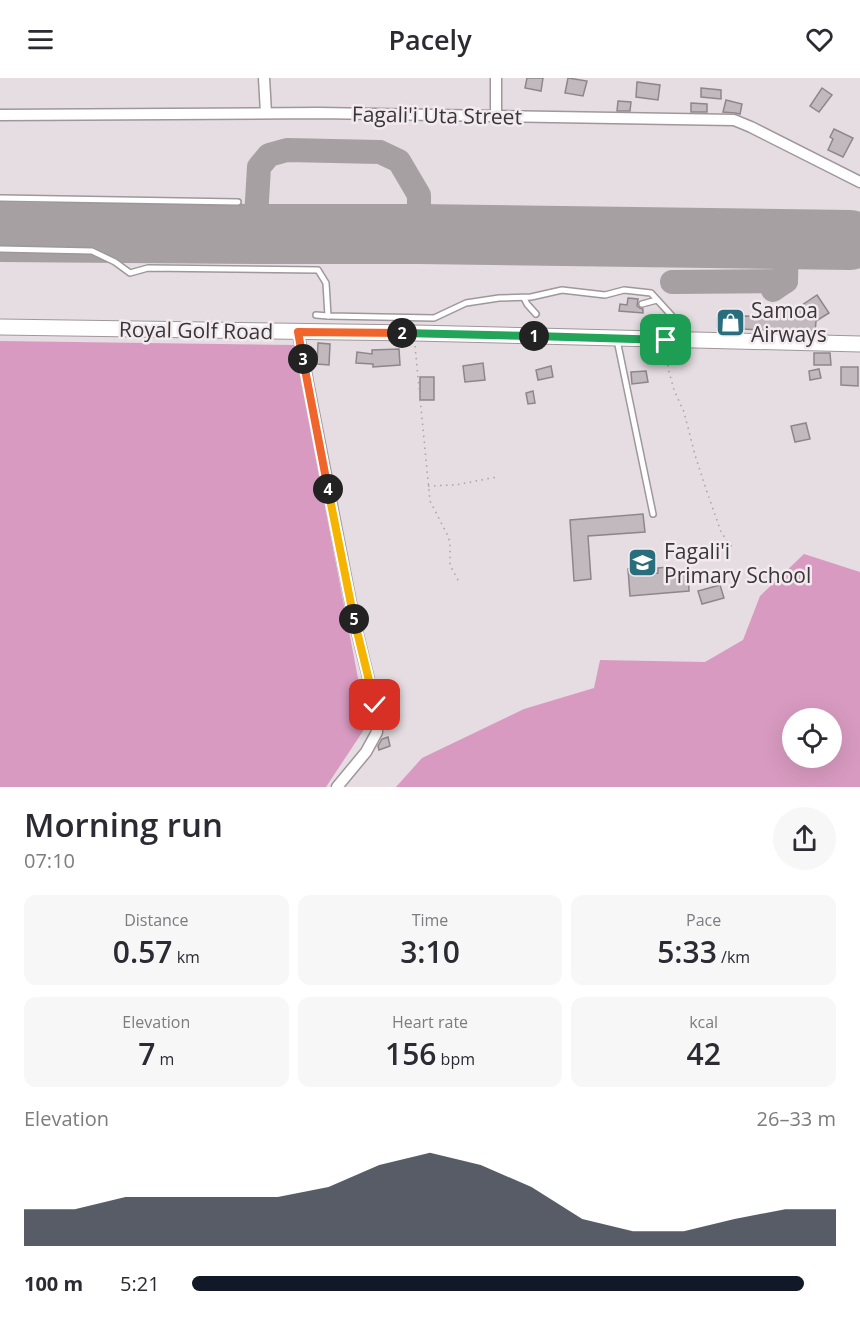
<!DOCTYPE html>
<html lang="en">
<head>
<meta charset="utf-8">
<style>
	body { margin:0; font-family:"Open Sans",sans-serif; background:#f7f7f7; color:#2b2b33; height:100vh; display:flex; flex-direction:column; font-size:22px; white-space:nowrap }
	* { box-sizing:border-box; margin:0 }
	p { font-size:20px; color:#7c7c81 }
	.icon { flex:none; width:33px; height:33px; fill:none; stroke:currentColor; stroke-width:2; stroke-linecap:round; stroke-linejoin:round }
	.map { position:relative; height:709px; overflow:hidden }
	.drawer { display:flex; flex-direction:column; background:#fff; flex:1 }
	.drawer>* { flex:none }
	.tools { position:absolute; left:782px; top:630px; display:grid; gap:12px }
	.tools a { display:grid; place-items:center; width:60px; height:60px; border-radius:50%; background:#fff; box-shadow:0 6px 24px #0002; font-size:30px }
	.pin { position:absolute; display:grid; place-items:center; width:51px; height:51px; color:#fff; margin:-26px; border-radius:12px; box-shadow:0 3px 9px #0006 }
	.km { position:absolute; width:30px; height:30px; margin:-15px; border-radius:50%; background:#222; color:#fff; font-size:16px; line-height:30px; text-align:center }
	.round { display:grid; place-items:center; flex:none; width:63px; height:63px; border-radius:32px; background:#f7f7f7 }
	.head { display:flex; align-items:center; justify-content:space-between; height:102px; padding:0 24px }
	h1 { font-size:33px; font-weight:600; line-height:45px }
	.metrics { display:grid; grid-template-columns:repeat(3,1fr); gap:9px; height:102px; padding:6px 24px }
	.metrics div { display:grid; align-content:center; border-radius:12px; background:#f7f7f7; text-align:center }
	.metrics b { font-size:30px; font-weight:600 }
	.metrics small { font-size:16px; font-weight:400 }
	.metrics p { font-size:16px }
	.chart { height:168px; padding:12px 24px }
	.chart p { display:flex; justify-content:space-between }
	.chart svg { width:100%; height:108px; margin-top:6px; fill:#111827; opacity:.7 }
	ul { padding:0 24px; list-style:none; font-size:20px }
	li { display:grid; grid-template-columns:96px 72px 1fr; align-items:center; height:45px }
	li i { height:15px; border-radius:8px; background:#111827 }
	header { display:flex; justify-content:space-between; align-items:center; height:78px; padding:0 24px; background:#fff; font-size:27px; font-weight:600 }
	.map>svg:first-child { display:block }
	.green { fill:#d89ac0; fill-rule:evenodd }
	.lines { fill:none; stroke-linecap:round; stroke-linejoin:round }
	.taxiway { stroke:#a6a0a2; stroke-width:24 }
	.runway { stroke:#a6a0a2; stroke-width:60 }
	.building { fill:#c1b9bd; stroke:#8d868a; stroke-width:1.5 }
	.lane-casing { stroke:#9f979b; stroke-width:8 }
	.street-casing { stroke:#9f979b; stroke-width:13 }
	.secondary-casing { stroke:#9f979b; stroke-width:17 }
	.path { stroke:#a9a3a6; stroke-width:1.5; stroke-dasharray:1.5 4.5; stroke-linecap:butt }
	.lane { stroke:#fff; stroke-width:5 }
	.street { stroke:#fff; stroke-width:10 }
	.secondary { stroke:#fff; stroke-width:15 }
	.split-1-casing { stroke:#fff; stroke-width:12 }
	.split-2-casing { stroke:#fff; stroke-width:12 }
	.split-3-casing { stroke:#fff; stroke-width:12 }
	.split-4-casing { stroke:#fff; stroke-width:12 }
	.split-5-casing { stroke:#fff; stroke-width:12 }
	.split-6-casing { stroke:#fff; stroke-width:12 }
	.split-1 { stroke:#22a559; stroke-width:8 }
	.split-2 { stroke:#22a559; stroke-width:8 }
	.split-3 { stroke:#f0652b; stroke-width:8 }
	.split-4 { stroke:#f0652b; stroke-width:8 }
	.split-5 { stroke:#f5b400; stroke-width:8 }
	.split-6 { stroke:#f5b400; stroke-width:8 }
	.labels { text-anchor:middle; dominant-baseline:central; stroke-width:5; stroke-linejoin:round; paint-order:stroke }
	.street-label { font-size:21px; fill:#393638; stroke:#f2eaee }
	.poi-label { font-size:21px; fill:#393638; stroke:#f2eaee; text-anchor:start }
</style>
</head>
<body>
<header><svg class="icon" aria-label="menu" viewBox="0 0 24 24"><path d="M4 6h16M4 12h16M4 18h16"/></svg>Pacely<svg class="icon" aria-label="heart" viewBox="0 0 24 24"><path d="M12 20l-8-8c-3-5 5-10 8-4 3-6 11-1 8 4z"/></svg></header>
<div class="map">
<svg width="860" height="709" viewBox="0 0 860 709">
	<rect width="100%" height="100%" fill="#e5dde1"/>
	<g class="green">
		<polygon points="0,263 294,267 367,647 326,709 0,709"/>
		<path d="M 804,476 L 860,494 L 860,709 L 396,709 L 422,680 L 524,631 L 594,610 L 600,582 L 705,584 L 743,562 L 760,518 ZM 831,640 L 831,680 L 792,680 L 792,640 Z"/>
	</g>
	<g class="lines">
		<g class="taxiway">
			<polyline points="255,156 259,89 269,77 287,72 380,74 399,83 419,117 419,156"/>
			<polyline points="672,204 786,203"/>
			<polyline points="773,212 786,203 787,161"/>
		</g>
		<polyline class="runway" points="0,154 255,156 419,156 850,162"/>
	</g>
	<g class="building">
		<polygon points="527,0 543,0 541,13 525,10"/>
		<polygon points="568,0 587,3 583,18 565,15"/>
		<polygon points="637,4 660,7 658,22 636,19"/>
		<polygon points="701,10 721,12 721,21 701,19"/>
		<polygon points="822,10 832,17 819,34 810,28"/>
		<polygon points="726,22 742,26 740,36 735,35 723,34"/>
		<polygon points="618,23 631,24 630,33 617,33"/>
		<polygon points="691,25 707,26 707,34 691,34"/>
		<polygon points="834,51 853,60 843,79 828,72 833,61 830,59"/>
		<polygon points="817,217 829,235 816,243 815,255 779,254 779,253 744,251 744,248 717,249 717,240 745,238 769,239 784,230 796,231"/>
		<polygon points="628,220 638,221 637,228 640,230 643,231 643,235 619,233 620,226 627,227"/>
		<polygon points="318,265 330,266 329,287 317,286"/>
		<polygon points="399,271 400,287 373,289 373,286 356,285 357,274 372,276 372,272"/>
		<polygon points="814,275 830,275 831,287 814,287"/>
		<polygon points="483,285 485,302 465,304 463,288"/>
		<polygon points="551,288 553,299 538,302 536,292"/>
		<polygon points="841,289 858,289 858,308 841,307"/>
		<polygon points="819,291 821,300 810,302 809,293"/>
		<polygon points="646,293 648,304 632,306 631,294"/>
		<rect x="420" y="299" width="14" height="23"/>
		<polygon points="533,313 535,325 528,326 526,315"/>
		<polygon points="806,345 810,361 795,364 791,348"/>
		<polygon points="643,436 645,454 588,458 591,501 574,503 570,442"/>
		<polygon points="643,489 643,496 658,495 658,490 668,489 669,495 688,493 689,513 630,518 628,491"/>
		<polygon points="720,507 724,520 702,526 698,513"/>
		<polygon points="388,659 390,668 379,672 378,668 382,661"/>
	</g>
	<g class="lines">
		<defs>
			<g id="lane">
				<polyline points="0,120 238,124"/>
				<polyline points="0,171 92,173 115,184 130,195 148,190 318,192 326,205 328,238 434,240 466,225 499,220 531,219 562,212 605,217 624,212 651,215 672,238 670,260"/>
				<polyline points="524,220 527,226 536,236"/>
				<polyline points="642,226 657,222"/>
				<polyline points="316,237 328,238"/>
				<polyline points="617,262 653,436"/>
			</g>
			<g id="street">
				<polyline points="264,0 266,35"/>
				<polyline points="496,0 496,38"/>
				<polyline points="0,37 319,35 734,42 751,49 860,104"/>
				<polyline points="298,254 354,541 375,627 377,654 366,674 337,709"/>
			</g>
			<polyline id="secondary" points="0,249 414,255 860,266"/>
		</defs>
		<use href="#lane" class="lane-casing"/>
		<use href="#street" class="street-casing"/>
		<use href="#secondary" class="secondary-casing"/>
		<g class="path">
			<polyline points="415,268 430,423 448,458 450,465 450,487 459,504"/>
			<polyline points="667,275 668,290 674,312 684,334 695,377 706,411 721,454 734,472"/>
			<polyline points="428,408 455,407 497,399"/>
		</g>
		<use href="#lane" class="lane"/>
		<use href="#street" class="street"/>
		<use href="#secondary" class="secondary"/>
	</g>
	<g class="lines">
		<defs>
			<polyline id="split-1" points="534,258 666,262"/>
			<polyline id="split-2" points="402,255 534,258"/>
			<polyline id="split-3" points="303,281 298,254 402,255"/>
			<polyline id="split-4" points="303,281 328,411"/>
			<polyline id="split-5" points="328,411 354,541"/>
			<polyline id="split-6" points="354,541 375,627"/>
		</defs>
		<use href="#split-1" class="split-1-casing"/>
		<use href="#split-2" class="split-2-casing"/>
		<use href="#split-3" class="split-3-casing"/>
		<use href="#split-4" class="split-4-casing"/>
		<use href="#split-5" class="split-5-casing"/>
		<use href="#split-6" class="split-6-casing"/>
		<use href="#split-1" class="split-1"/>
		<use href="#split-2" class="split-2"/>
		<use href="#split-3" class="split-3"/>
		<use href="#split-4" class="split-4"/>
		<use href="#split-5" class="split-5"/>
		<use href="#split-6" class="split-6"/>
	</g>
	<defs>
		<symbol id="shop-square" viewBox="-11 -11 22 22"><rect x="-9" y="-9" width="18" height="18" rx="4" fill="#286e7c" stroke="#f2eaee"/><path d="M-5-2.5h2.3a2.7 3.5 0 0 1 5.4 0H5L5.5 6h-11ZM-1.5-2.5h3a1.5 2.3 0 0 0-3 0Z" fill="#fff"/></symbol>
		<symbol id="school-square" viewBox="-11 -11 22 22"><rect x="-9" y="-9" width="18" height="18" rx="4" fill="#286e7c" stroke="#f2eaee"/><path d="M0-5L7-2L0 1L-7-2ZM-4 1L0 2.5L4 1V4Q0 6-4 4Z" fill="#fff"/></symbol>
	</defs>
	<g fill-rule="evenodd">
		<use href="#shop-square" x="714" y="228" width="33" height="33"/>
		<use href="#school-square" x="626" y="468" width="33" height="33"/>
	</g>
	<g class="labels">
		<g class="street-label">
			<text transform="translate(437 37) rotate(1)">Fagali'i Uta Street</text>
			<text transform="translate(196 252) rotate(1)">Royal Golf Road</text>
		</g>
		<g class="poi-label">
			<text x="751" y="232">Samoa<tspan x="751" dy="24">Airways</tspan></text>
			<text x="664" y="473">Fagali'i<tspan x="664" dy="24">Primary School</tspan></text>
		</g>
	</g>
</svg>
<div class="tools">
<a><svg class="icon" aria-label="locate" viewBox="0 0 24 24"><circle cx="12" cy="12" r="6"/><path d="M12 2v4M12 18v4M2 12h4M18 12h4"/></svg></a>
</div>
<div class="pin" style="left:666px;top:262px;background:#1e9e55"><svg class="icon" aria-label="arrive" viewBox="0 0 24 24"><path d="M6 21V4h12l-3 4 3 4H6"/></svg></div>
<div class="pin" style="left:375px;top:627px;background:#d93025"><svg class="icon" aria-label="check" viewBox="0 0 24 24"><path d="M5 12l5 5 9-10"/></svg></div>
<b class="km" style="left:534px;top:258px">1</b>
<b class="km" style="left:402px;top:255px">2</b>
<b class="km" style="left:303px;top:281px">3</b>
<b class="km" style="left:328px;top:411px">4</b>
<b class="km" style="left:354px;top:541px">5</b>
</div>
<section class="drawer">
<div class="head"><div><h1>Morning run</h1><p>07:10</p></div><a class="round"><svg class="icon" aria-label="share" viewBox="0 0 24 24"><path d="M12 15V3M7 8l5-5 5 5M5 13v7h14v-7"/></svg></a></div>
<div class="metrics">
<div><p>Distance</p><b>0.57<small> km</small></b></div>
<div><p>Time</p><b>3:10</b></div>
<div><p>Pace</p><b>5:33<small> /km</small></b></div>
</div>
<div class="metrics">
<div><p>Elevation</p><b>7<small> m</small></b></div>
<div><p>Heart rate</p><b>156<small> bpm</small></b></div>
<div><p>kcal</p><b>42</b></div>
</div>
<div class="chart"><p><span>Elevation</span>26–33 m</p>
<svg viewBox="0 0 160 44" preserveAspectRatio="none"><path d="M0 44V29L10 29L20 24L30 24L40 24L50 24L60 20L70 11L80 6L90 11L100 20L110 33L120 38L130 38L140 33L150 29L160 29V44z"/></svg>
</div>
<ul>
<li><b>100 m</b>5:21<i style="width:95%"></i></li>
</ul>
</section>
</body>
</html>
